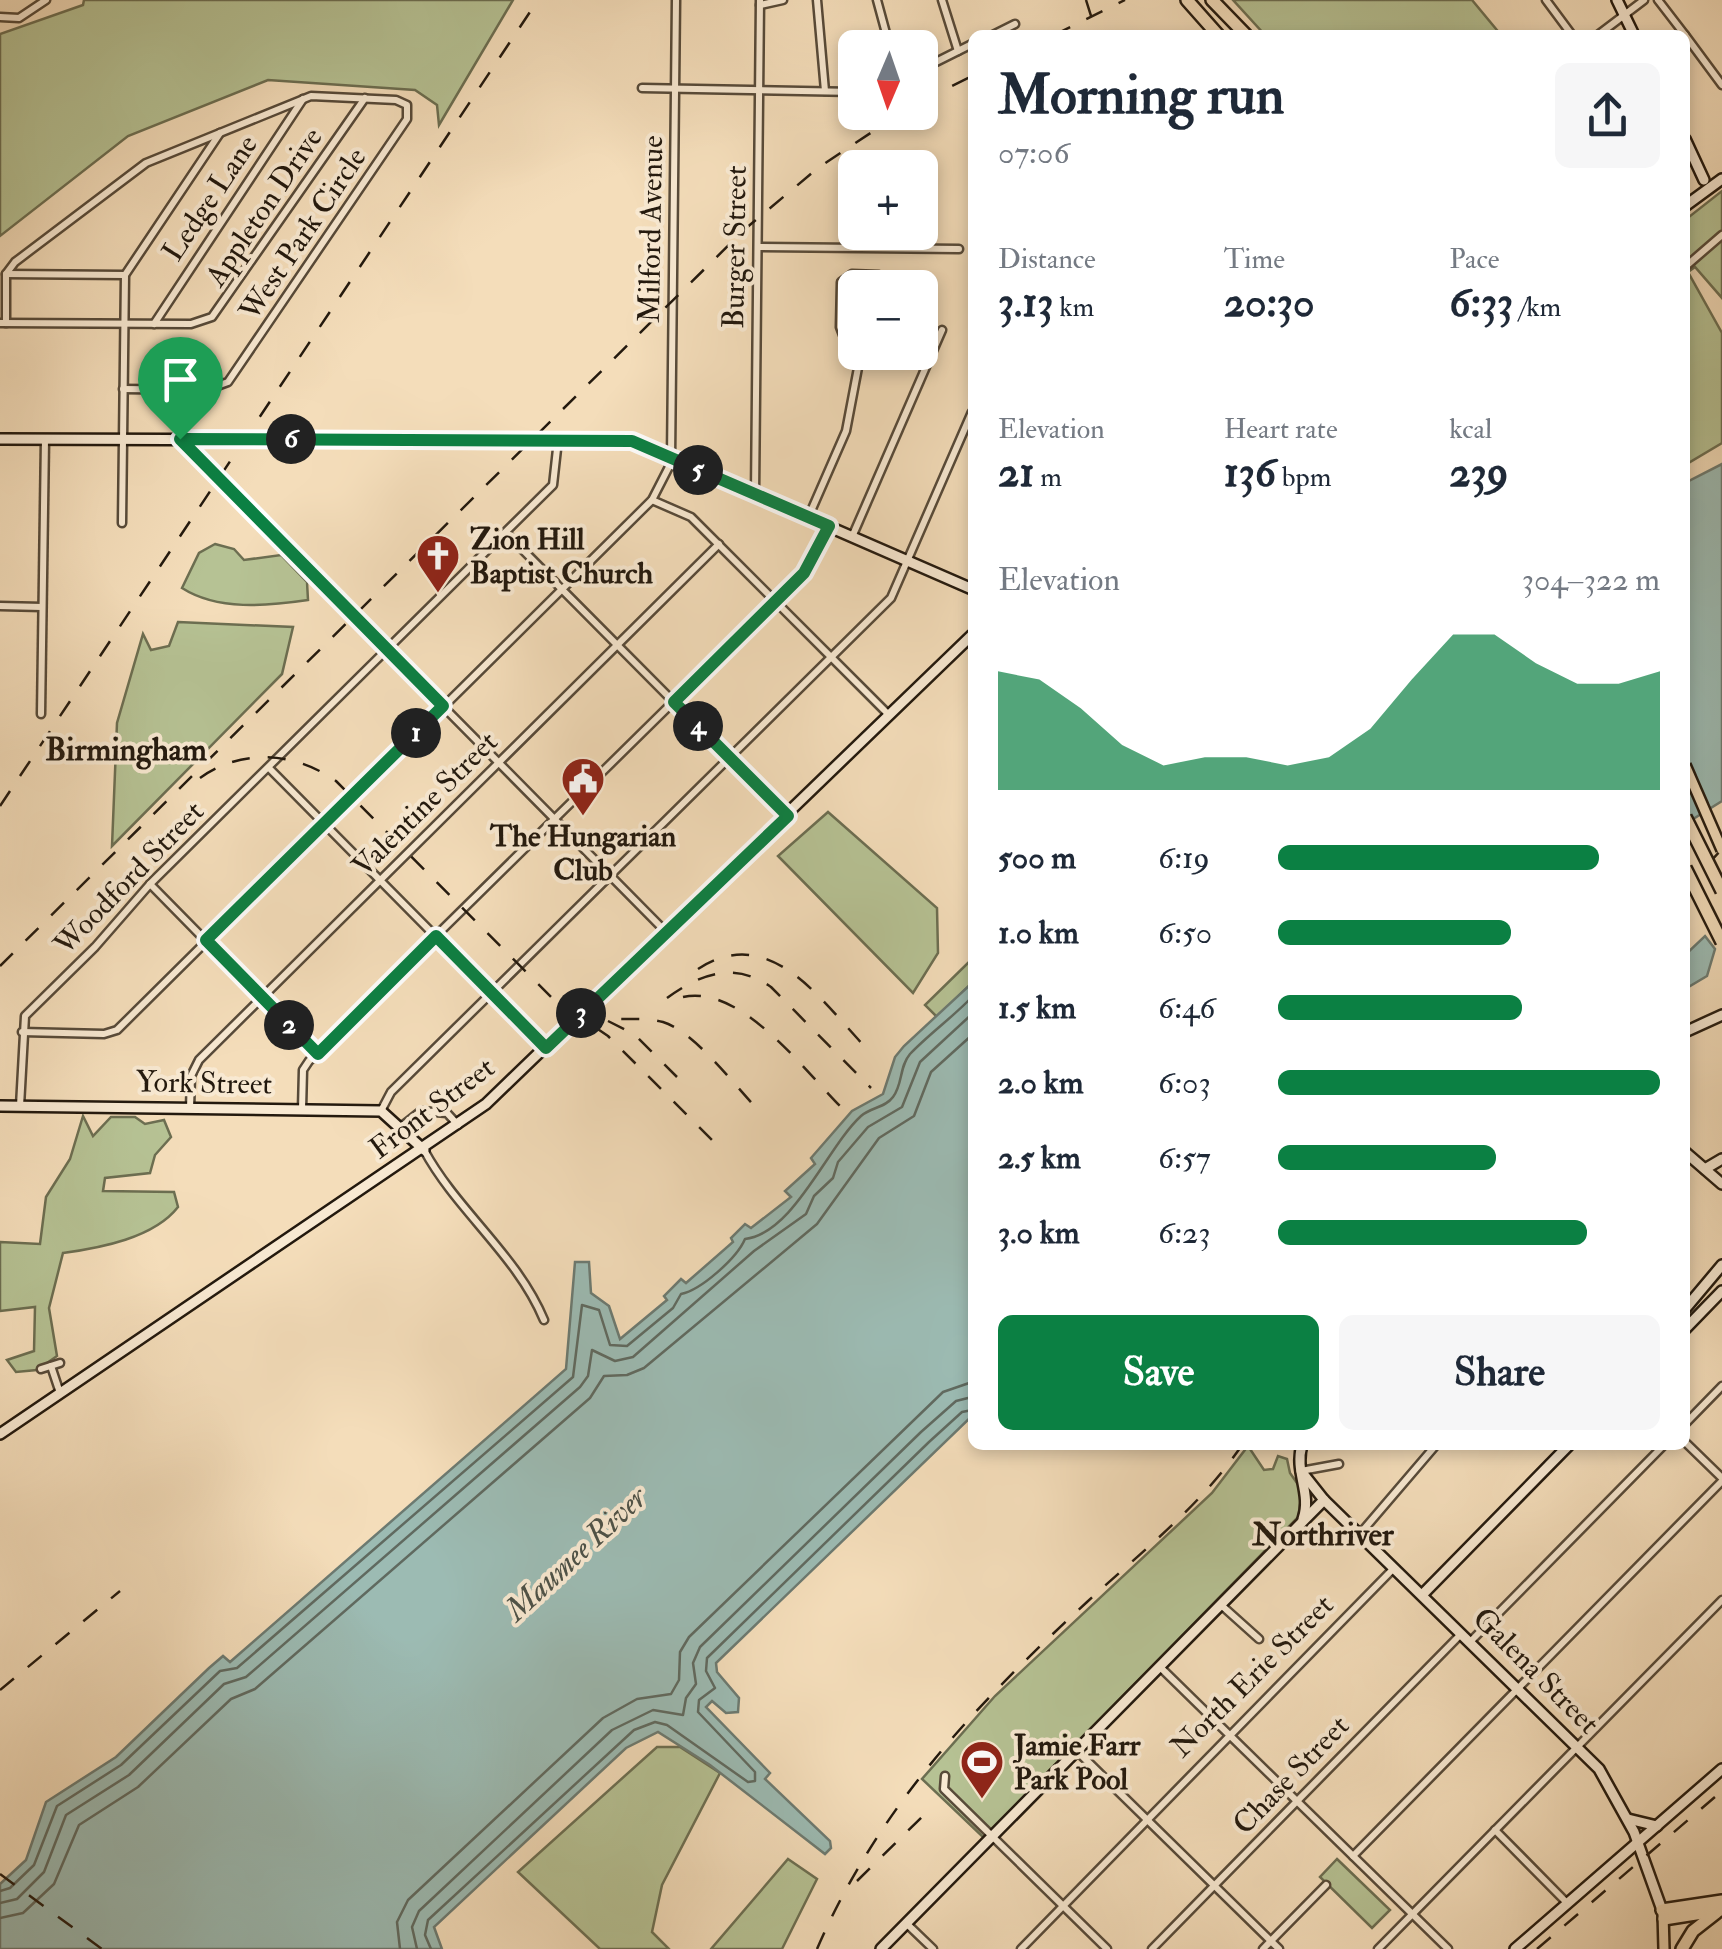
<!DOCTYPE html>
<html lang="en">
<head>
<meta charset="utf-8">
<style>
	body { margin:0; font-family:"IM FELL Double Pica",serif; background:#f6f6f7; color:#1f2937; height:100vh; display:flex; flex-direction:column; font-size:38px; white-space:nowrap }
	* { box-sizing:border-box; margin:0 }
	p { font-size:32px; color:#747a83 }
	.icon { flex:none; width:55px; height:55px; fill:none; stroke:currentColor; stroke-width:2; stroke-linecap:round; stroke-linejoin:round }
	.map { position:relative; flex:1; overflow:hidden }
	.panel { position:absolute; left:968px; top:30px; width:722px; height:1420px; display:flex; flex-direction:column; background:#fff; border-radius:15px; box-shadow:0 5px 15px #0003 }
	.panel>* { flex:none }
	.needle { width:65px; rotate:182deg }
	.fabs { position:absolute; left:838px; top:30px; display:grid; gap:20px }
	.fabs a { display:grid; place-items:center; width:100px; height:100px; border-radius:15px; background:#fff; box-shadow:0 5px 15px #0003; font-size:50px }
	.pin { position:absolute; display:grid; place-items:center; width:85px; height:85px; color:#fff; margin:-102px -42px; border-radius:50% 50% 50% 0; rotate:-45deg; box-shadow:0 0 10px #0007 }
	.pin .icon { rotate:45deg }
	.km { position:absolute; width:50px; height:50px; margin:-25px; border-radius:50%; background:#222; color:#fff; font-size:28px; line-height:50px; text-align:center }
	.round { display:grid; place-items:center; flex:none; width:105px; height:105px; border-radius:15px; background:#f6f6f7 }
	.overview { display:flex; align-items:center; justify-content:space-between; height:170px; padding:0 30px }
	h1 { font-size:55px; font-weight:800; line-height:75px }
	.metrics { display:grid; grid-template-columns:repeat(3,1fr); gap:15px; height:170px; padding:10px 30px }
	.metrics div { display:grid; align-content:center }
	.metrics b { font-size:42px; font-weight:800 }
	.metrics small { font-size:28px; font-weight:400 }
	.metrics p { font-size:28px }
	.chart { height:280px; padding:20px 30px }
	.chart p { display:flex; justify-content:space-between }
	.chart svg { width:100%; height:180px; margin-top:10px; fill:#0b8043; opacity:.7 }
	.cta { display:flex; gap:20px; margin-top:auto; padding:20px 30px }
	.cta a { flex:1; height:115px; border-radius:15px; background:#0b8043; color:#fff; font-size:40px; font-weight:800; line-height:115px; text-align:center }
	.cta a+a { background:#f6f6f7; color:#1f2937 }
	ul { padding:0 30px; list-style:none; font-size:32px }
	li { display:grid; grid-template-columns:160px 120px 1fr; align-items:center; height:75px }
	li i { height:25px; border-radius:12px; background:#0b8043 }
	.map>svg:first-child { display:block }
	.green { fill:#b6c294; stroke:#6c6e51; stroke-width:2.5 }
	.water { fill:#9cbbb3; stroke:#6c7a71; stroke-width:2.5 }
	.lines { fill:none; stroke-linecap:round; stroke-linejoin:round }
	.shore { stroke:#606a60; stroke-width:2.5 }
	.street-casing { stroke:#574a39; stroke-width:11 }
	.secondary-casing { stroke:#23190e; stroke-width:14 }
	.primary-casing { stroke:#23190e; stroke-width:14 }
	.highway-casing { stroke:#23190e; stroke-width:16 }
	.street { stroke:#f8e9d2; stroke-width:6 }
	.secondary { stroke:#f8e9d2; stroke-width:9 }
	.primary { stroke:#f4ddba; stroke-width:9 }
	.highway { stroke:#f4ddba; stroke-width:11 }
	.rail { stroke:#23190e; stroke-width:2.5; stroke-dasharray:18 18; stroke-linecap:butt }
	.primary-bridge-casing { stroke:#23190e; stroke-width:14; stroke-linecap:butt }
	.highway-bridge-casing { stroke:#23190e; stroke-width:16; stroke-linecap:butt }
	.primary-bridge { stroke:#f4ddba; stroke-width:9 }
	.highway-bridge { stroke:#f4ddba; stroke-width:11 }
	.route-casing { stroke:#fff; stroke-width:20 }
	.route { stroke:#0b8043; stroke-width:12 }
	.labels { text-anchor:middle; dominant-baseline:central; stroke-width:8; stroke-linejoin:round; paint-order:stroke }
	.street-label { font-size:30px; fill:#23190e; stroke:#f8e9d2 }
	.poi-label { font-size:30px; font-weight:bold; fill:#23190e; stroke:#f8e9d2; text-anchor:start }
	.neighbourhood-label { font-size:32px; font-weight:bold; fill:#23190e; stroke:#f8e9d2 }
	.water-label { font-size:32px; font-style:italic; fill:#4d5248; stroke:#f8e9d2 }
</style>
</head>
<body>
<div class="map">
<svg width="1722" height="1949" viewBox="0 0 1722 1949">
	<rect width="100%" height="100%" fill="#f4ddba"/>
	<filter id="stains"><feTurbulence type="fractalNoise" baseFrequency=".002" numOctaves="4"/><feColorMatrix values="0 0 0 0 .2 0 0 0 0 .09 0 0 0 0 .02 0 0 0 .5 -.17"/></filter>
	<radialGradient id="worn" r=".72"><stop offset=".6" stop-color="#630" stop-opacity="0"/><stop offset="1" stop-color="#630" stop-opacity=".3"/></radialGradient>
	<g class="green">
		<polygon points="84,0 513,0 439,125 437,105 415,90 268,80 128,136 0,236 0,34 83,5"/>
		<polygon points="1233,0 1472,0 1501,35 1265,35"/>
		<polygon points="1722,191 1722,298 1695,267 1688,272 1722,333 1722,443 1685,465 1685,220"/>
		<path d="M 215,544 L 234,549 L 244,560 L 281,555 L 307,582 L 308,600 C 267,606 218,611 182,588 L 199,553 Z"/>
		<polygon points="178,622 293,627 282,674 112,846 117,723 143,634 151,650 169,646"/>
		<polygon points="828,812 937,908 938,953 913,993 778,856"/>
		<polygon points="972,959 972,983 937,1017 925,1005"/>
		<path d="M 83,1116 L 93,1136 L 111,1117 L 135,1117 L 145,1124 L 164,1120 L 171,1137 L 155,1155 L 150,1173 L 105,1178 L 103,1191 L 174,1192 L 178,1207 C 154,1238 100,1248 63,1253 L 49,1308 L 57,1356 L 37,1370 L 16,1372 L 7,1360 L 34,1351 L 35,1307 L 0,1311 L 0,1242 L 40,1244 L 46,1197 L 70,1159 Z"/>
		<polygon points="1248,1446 1264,1470 1273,1469 1278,1456 1287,1459 1290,1473 1304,1493 1300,1515 984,1838 922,1779 995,1696 1212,1493"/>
		<polygon points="657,1747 680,1747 720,1773 662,1885 652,1932 669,1949 600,1949 518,1872"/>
		<polygon points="788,1859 817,1879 782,1949 711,1949"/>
		<polygon points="1337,1859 1390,1910 1372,1928 1320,1877"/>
	</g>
	<g class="water">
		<polygon points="1722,464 1722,801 1685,824 1685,483"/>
		<polygon points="1705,936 1715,949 1707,976 1685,989 1685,955"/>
		<polygon points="972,983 972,1416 716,1663 717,1672 739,1698 738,1712 726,1713 712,1701 706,1707 770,1773 765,1779 830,1841 831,1848 825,1854 710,1765 658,1732 626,1748 434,1927 442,1949 0,1949 0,1884 26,1860 46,1802 116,1757 209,1668 223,1656 230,1662 566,1369 575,1262 589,1262 591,1293 609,1306 620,1339 667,1300 664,1296 681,1279 686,1283 733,1242 731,1238 745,1224 751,1228 791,1197 785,1191 815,1164 811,1158 852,1111 883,1094 895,1057 904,1046"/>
	</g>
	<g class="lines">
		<g class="shore">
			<path d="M 0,1891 L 10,1888 L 34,1865 L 57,1806 L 121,1765 L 220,1671 L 237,1668 L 573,1377 L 582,1305 L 599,1310 L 610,1345 L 627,1346 L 673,1308 L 681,1294 C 701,1290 737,1258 745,1239 C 794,1233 827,1147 861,1116 C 871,1107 885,1108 893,1097 C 903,1084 899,1067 910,1054 C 929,1034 953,1017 972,997"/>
			<polyline points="0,1903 17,1899 44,1872 66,1815 129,1775 224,1684 246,1677 580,1387 588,1376 592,1350 615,1361 633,1357 754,1251 806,1214 814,1196 833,1178 838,1162 868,1127 902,1107 920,1062 972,1014"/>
			<polyline points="0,1918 23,1913 54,1884 79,1825 138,1787 231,1699 255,1689 590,1398 604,1376 627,1375 644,1368 817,1224 879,1138 914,1116 931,1072 972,1035"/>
			<polyline points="400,1949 397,1922 408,1900 603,1718 637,1699 671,1694 679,1680 680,1652 689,1637 943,1392 972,1382"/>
			<polyline points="417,1949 412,1927 419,1911 612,1730 653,1710 683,1715 686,1698 696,1684 693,1663 700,1647 921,1432 956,1401 972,1397"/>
			<polyline points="431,1949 425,1935 428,1920 634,1730 655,1722 667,1725 748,1782 755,1781 755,1772 698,1712 699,1700 715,1688 706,1671 707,1658 929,1442 962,1412 972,1410"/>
		</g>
		<defs>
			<g id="street">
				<polyline points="817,0 825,91"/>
				<polyline points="877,0 890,48"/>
				<polyline points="942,0 958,51"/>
				<polyline points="1546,0 1572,35"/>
				<polyline points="1658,0 1685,35"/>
				<polyline points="760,5 783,0"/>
				<polyline points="0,17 19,18 46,0"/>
				<polyline points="993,35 1015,24"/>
				<polyline points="1598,35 1644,0"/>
				<polyline points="1685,35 1722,85"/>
				<polyline points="920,70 972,44"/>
				<polyline points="642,88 855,92"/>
				<polyline points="758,247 959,249"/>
				<polyline points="1685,267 1722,235"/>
				<polyline points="6,274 125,275"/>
				<polyline points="0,323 191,324 212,317 365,98"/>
				<polyline points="6,323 6,274 15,262 146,163 311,96 396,100 407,105 407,119 228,382 206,390 123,389"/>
				<polyline points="154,324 303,99"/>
				<polyline points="855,339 843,335 840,327 841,282 852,274 879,275 887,288"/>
				<polyline points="181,441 665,931"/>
				<polyline points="671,458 676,0"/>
				<polyline points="755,494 760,0"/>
				<polyline points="652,500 691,517 889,715"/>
				<polyline points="808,518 846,431 861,352"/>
				<polyline points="122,523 125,275 220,133"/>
				<polyline points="506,533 787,816"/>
				<polyline points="852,537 942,330"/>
				<polyline points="0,606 42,607"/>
				<polyline points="41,714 45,439"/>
				<polyline points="269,768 545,1047"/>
				<polyline points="150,884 317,1054"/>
				<polyline points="22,1032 104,1034 117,1030 652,500 673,459"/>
				<polyline points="20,1106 25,1016 95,947 150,884 553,485 558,440"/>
				<polyline points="190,1108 191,1076 199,1060 719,544"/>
				<polyline points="302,1109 303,1070 309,1061 804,573 829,527"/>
				<polyline points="381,1111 391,1092 891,598 972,412"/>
				<polyline points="402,1126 421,1111 447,1113 458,1125"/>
				<path d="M 424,1150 C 457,1211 517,1255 544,1320"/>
				<polyline points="51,1366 60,1393"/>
				<polyline points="41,1369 60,1363"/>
				<polyline points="1685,1424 1722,1386"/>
				<polyline points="1685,1442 1722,1478"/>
				<polyline points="1301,1471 1339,1464"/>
				<polyline points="1359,1535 1436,1445"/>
				<polyline points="1220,1604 1259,1639"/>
				<polyline points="1470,1642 1664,1445"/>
				<polyline points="1160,1667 1448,1949"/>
				<polyline points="1077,1751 1279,1949"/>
				<polyline points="945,1776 944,1789 1107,1949"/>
				<polyline points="1495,1830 1567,1903"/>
				<polyline points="1353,1856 1722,1481"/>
				<polyline points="906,1923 933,1949"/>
				<polyline points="1021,1949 1394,1568"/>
				<polyline points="1152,1949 1461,1634"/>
				<polyline points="1263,1949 1326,1885"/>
				<polyline points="1378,1949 1722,1600"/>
			</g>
			<g id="secondary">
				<polyline points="1617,0 1634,35"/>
				<polyline points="1685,139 1704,180"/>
				<polyline points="1685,206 1722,179"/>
				<polyline points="0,439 632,441 972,589"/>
				<polyline points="1685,1032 1722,1015"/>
				<polyline points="0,1106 381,1111 424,1150"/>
				<polyline points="1685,1152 1722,1184"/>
				<polyline points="1705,1169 1722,1159"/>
				<polyline points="1685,1309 1722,1265"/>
				<polyline points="1685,1329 1722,1291"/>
				<polyline points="0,1434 486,1104 972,635"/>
				<path d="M 1302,1445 C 1294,1472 1312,1493 1303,1519"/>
				<polyline points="1301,1471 1324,1500 1599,1769 1634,1832 1662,1910"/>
				<polyline points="1422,1595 1569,1445"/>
				<polyline points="1628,1819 1657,1826"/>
				<polyline points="881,1949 1324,1500"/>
				<polyline points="1515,1949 1722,1769"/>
			</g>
			<polyline id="primary" points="1663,1913 1664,1949"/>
			<g id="highway">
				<polyline points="1187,0 1218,35"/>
				<polyline points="1212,0 1246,35"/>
				<polyline points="1662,1910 1722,1901"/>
				<polyline points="1664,1919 1722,1910"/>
				<polyline points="1682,1949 1693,1931 1716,1913"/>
			</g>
		</defs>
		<use href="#street" class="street-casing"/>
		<use href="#secondary" class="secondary-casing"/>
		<use href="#primary" class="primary-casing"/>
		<use href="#highway" class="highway-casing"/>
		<use href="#street" class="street"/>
		<use href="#secondary" class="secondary"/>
		<use href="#primary" class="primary"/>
		<use href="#highway" class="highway"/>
		<g class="rail">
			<polyline points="1086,0 1097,35"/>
			<polyline points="1054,35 1125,0"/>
			<polyline points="920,102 972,76"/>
			<path d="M 200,778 C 242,748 295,752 336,781 L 551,997 L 608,1036 L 714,1142"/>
			<polyline points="0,806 538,0"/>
			<polyline points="1685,889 1722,849"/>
			<polyline points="0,966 745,229 818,168 902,112"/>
			<path d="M 698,969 C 772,921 823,1004 870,1052"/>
			<path d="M 683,997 C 742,984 805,1072 844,1110"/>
			<path d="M 667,998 C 700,974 734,961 771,987 L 871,1088"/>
			<path d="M 586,1013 C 611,1024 638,1015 663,1022 C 694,1031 737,1088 760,1112"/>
			<polyline points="608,1021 634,1034 677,1077"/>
			<polyline points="0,1690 120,1591"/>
			<polyline points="0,1874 102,1949"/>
			<polyline points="857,1881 929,1810"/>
			<path d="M 817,1949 C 878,1808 975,1705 1087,1602 C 1140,1553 1201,1506 1242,1445"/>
			<polyline points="1537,1949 1722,1791"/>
		</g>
		<defs>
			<polyline id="primary-bridge" points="1685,765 1722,850"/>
			<g id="highway-bridge">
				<polyline points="1685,817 1722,891"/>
				<polyline points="1685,868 1722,942"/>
			</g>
		</defs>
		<use href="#primary-bridge" class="primary-bridge-casing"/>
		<use href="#highway-bridge" class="highway-bridge-casing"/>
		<use href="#primary-bridge" class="primary-bridge"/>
		<use href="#highway-bridge" class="highway-bridge"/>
	</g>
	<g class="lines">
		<defs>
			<polygon id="route" points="180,439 632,441 829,526 804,573 674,702 788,816 546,1048 436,936 318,1054 206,940 443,706"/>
		</defs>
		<use href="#route" class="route-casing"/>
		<use href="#route" class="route"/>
	</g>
	<defs>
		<symbol id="church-pin" viewBox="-11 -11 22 30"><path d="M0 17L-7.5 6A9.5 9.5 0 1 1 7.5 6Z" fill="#8f2418" stroke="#f8e9d2"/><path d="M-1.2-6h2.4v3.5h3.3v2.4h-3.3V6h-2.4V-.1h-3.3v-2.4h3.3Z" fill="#fff"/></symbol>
		<symbol id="civic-pin" viewBox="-11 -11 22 30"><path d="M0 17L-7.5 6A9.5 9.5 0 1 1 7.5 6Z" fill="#8f2418" stroke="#f8e9d2"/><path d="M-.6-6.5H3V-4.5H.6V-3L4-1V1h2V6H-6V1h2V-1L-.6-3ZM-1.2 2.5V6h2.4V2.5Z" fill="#fff"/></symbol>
		<symbol id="stadium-pin" viewBox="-11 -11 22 30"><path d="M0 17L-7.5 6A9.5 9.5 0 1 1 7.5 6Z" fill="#8f2418" stroke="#f8e9d2"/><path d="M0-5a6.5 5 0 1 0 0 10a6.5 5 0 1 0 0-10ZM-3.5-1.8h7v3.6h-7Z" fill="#fff"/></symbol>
	</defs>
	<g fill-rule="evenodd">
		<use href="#church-pin" x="413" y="531" width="50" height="68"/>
		<use href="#civic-pin" x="558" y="754" width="50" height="68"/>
		<use href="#stadium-pin" x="957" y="1737" width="50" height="68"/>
	</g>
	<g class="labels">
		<g class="street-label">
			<text transform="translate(210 198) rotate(-56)">Ledge Lane</text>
			<text transform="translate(264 207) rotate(-56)">Appleton Drive</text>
			<text transform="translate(651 229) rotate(-89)">Milford Avenue</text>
			<text transform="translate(303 234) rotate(-56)">West Park Circle</text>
			<text transform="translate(735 247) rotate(-89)">Burger Street</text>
			<text transform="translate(425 804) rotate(-45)">Valentine Street</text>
			<text transform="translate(129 878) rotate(-46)">Woodford Street</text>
			<text transform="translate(204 1083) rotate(1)">York Street</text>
			<text transform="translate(432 1108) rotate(-37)">Front Street</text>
			<text transform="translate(1536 1671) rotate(45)">Galena Street</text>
			<text transform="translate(1252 1676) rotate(-45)">North Erie Street</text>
			<text transform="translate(1291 1775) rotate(-46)">Chase Street</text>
		</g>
		<g class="poi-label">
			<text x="470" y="539">Zion Hill<tspan x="470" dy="34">Baptist Church</tspan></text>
			<text x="583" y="836" text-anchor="middle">The Hungarian<tspan x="583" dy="34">Club</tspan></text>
			<text x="1014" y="1745">Jamie Farr<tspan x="1014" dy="34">Park Pool</tspan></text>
		</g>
		<g class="neighbourhood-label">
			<text x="126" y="750">Birmingham</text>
			<text x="1323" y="1535">Northriver</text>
		</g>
		<g class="water-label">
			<text transform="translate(576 1554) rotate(-43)">Maumee River</text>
		</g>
	</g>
	<rect width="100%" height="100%" filter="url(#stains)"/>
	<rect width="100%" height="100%" fill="url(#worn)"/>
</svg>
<div class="fabs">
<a><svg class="needle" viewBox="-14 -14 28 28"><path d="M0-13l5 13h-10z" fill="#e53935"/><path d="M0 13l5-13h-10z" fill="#747a83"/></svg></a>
<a>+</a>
<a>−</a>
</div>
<div class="pin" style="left:180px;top:439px;background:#1e9e55"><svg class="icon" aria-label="arrive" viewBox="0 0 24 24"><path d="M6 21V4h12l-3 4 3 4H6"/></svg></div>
<b class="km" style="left:416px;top:733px">1</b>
<b class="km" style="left:289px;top:1025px">2</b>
<b class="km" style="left:581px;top:1013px">3</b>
<b class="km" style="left:698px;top:726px">4</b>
<b class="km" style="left:698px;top:470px">5</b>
<b class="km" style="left:291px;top:439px">6</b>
<section class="panel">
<div class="overview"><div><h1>Morning run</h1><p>07:06</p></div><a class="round"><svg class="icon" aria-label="share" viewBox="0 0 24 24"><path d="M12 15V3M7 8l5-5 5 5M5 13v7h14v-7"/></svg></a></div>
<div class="metrics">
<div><p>Distance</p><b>3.13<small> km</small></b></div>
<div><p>Time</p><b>20:30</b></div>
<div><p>Pace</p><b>6:33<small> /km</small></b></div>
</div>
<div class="metrics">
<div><p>Elevation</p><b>21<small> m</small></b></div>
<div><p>Heart rate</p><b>136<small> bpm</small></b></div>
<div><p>kcal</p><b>239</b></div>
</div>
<div class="chart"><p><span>Elevation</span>304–322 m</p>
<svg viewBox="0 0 160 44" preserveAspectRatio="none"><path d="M0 44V15L10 17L20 24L30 33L40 38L50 36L60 36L70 38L80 36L90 29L100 17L110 6L120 6L130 13L140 18L150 18L160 15V44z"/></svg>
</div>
<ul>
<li><b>500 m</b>6:19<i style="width:84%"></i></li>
<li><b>1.0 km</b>6:50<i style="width:61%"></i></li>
<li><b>1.5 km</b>6:46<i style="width:64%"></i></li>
<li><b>2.0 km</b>6:03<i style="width:100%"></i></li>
<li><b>2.5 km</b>6:57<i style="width:57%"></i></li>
<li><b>3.0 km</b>6:23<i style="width:81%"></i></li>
</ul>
<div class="cta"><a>Save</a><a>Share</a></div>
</section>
</div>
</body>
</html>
